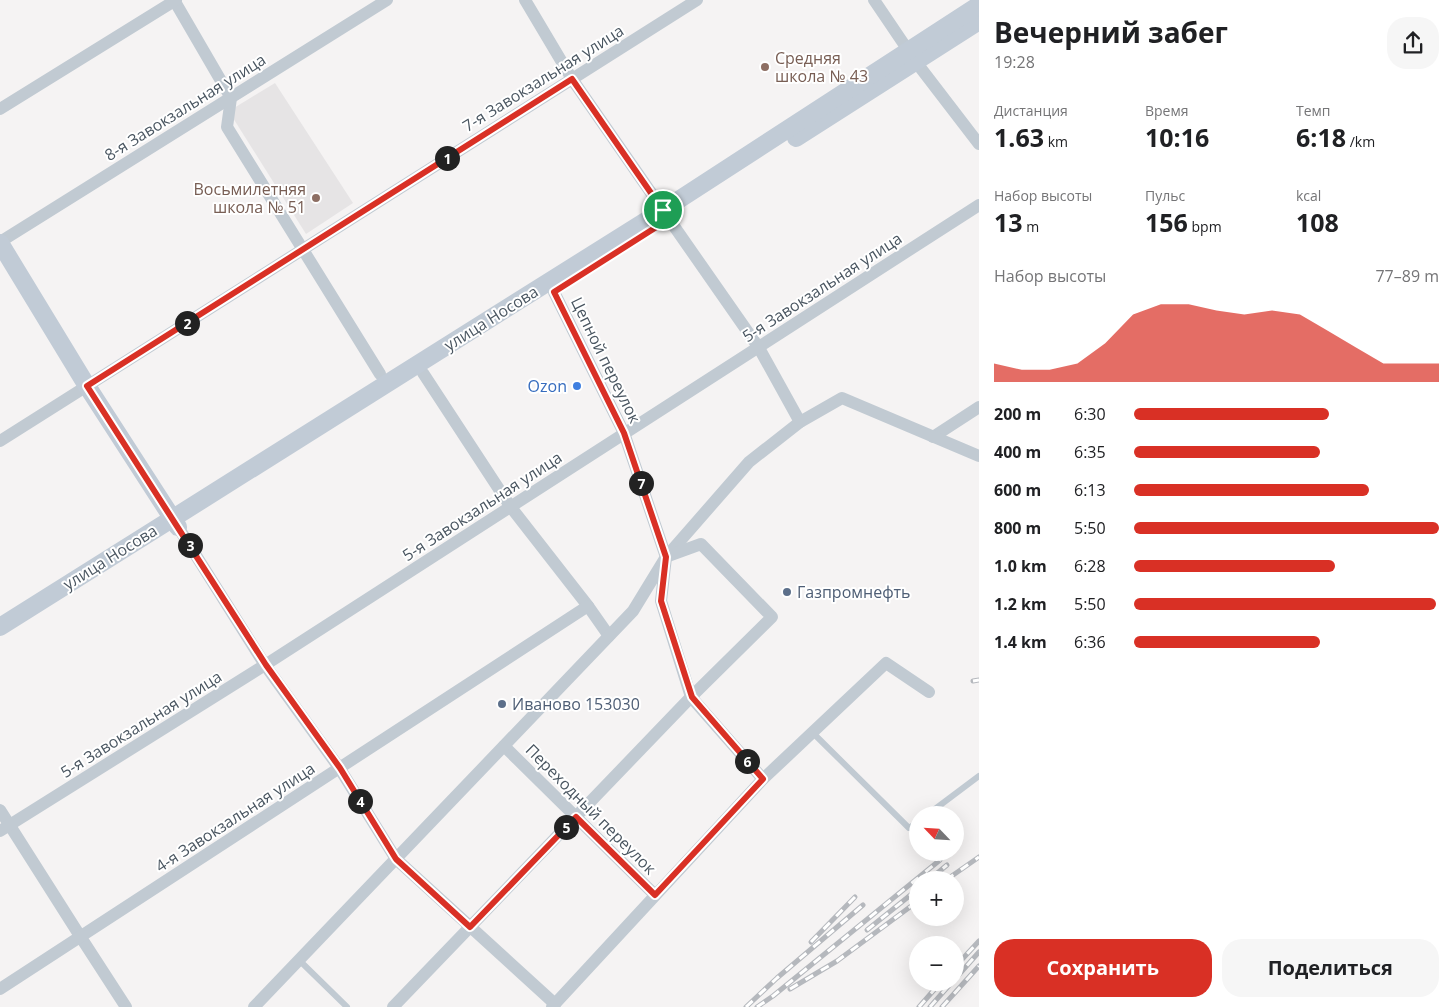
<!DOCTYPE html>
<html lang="ru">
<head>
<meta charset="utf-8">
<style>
	body { margin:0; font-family:"Open Sans",sans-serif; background:#f6f6f6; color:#202124; height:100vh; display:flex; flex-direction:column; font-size:19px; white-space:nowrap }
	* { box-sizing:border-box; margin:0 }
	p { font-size:16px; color:#757577 }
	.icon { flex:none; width:28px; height:28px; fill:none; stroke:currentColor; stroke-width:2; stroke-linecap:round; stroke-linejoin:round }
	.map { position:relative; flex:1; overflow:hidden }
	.drawer { display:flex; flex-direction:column; background:#fff; width:475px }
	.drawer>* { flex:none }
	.needle { width:32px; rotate:295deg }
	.fabs { position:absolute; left:909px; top:806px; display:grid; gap:10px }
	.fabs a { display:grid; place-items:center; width:55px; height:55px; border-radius:50%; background:#fff; box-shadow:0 5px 20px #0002; font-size:25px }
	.pin { position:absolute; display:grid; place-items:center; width:42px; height:42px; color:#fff; margin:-21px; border:2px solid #fff; border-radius:50%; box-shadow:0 1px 5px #0007 }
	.km { position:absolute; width:25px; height:25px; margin:-12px; border-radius:50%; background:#222; color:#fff; font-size:14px; line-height:25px; text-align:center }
	.round { display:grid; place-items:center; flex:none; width:52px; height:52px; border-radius:20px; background:#f6f6f6 }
	.head { display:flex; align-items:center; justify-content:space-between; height:85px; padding:0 15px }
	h1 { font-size:28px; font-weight:700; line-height:38px }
	.figures { display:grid; grid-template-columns:repeat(3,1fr); gap:8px; height:85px; padding:5px 15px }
	.figures div { display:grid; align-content:center }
	.figures b { font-size:25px; font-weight:700 }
	.figures small { font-size:14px; font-weight:400 }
	.figures p { font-size:14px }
	.chart { height:140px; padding:10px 15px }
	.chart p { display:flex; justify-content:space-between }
	.chart svg { width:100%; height:90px; margin-top:5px; fill:#d93025; opacity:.7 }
	.primary-button { display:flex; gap:10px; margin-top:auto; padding:10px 15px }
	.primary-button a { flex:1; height:58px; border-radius:20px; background:#d93025; color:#fff; font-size:20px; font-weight:700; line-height:58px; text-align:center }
	.primary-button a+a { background:#f6f6f6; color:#202124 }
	ul { padding:0 15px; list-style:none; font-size:16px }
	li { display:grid; grid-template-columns:80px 60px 1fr; align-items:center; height:38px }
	li i { height:12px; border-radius:6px; background:#d93025 }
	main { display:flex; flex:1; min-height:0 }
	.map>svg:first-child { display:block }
	.education { fill:#e6e4e5 }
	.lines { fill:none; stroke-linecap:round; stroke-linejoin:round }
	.lane { stroke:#c1cad2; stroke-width:6 }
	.street { stroke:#c1cad2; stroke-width:12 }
	.secondary { stroke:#c1cbd6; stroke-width:18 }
	.rail-casing { stroke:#b5b8bd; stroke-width:5 }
	.rail { stroke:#fff; stroke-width:3; stroke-dasharray:9; stroke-linecap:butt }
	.route-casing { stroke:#fff; stroke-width:10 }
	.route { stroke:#d93025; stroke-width:6 }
	.education-dot { fill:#8d6e63; stroke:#fff; stroke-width:2 }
	.shop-dot { fill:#3f7fe0; stroke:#fff; stroke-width:2 }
	.service-dot { fill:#5c6f8a; stroke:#fff; stroke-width:2 }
	.labels { text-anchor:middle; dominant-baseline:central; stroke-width:4; stroke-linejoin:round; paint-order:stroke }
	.education-label { font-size:16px; fill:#785e54; stroke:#fff; text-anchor:start }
	.street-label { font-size:16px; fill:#4a5661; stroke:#fff }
	.shop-label { font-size:16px; fill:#366cbe; stroke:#fff; text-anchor:end }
	.service-label { font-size:16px; fill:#4e5e75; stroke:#fff; text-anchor:start }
</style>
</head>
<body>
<main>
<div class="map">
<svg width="979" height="1007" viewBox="0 0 979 1007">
	<rect width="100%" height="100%" fill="#f5f3f3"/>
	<polygon class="education" points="275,83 353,203 306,234 233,118 234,108"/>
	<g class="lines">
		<g class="lane">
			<polyline points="813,733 909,828 918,822"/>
			<polyline points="927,815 979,776"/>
			<polyline points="299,960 347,1007"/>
		</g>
		<g class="street">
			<polyline points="174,0 231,98 227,127 380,374"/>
			<polyline points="525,0 572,79 663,210"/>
			<polyline points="874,0 916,62 979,144"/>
			<polyline points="0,109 176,0"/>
			<polyline points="669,219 759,348 800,422"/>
			<polyline points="0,242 387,0"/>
			<polyline points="554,292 624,433 666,557 661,601 691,697 763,779"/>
			<polyline points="423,373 510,506 588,606 609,636"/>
			<polyline points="933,437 979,407"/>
			<polyline points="0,441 697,0"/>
			<polyline points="178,527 265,665 340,769 396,859 555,1004"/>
			<polyline points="504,746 655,895"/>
			<polyline points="0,810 80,936 126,1007"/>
			<polyline points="0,831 265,665 979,205"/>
			<polyline points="0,989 588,606"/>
			<polyline points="254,1007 633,611 666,557 749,462 800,422 842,398 979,456"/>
			<polyline points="393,1007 691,697 772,617 701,544 668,556"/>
			<polyline points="552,1007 763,779 886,663 929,692"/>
		</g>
		<g class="secondary">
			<polyline points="796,138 979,21"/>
			<polyline points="0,243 87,386 178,527"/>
			<polyline points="0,627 663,210 979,5"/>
		</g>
		<defs>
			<g id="rail">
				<polyline points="973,681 979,680"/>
				<polyline points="929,880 947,865"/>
				<polyline points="946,880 979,857"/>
				<polyline points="867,930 918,889"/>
				<polyline points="811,942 855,897"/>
				<polyline points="955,967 979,941"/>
				<polyline points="955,979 979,952"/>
				<polyline points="790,989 837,961 918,901"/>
				<polyline points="746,1007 777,978 863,905"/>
				<polyline points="757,1007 773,996 940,860"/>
				<polyline points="919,1007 941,982"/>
				<polyline points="930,1007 952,982"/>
				<polyline points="942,1007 979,966"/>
			</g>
		</defs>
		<use href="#rail" class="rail-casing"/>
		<use href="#rail" class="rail"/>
	</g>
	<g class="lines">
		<defs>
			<polygon id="route" points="572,79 669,219 554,292 624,433 666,557 661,601 692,697 763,779 655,895 576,817 470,927 396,859 340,768 266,665 87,386"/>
		</defs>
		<use href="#route" class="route-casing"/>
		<use href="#route" class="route"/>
	</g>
	<g class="education-dot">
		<circle cx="765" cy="67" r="5"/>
		<circle cx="316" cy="198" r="5"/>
	</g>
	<circle class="shop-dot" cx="577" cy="386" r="5"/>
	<g class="service-dot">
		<circle cx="787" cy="592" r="5"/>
		<circle cx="502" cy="704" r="5"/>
	</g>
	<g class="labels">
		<g class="education-label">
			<text x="775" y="58">Средняя<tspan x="775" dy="18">школа № 43</tspan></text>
			<text x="306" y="189" text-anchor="end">Восьмилетняя<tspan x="306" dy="18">школа № 51</tspan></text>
		</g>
		<g class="street-label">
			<text transform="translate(543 78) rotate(-32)">7-я Завокзальная улица</text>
			<text transform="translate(185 107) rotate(-32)">8-я Завокзальная улица</text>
			<text transform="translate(822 287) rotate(-33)">5-я Завокзальная улица</text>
			<text transform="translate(491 318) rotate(-32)">улица Носова</text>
			<text transform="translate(606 360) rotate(64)">Цепной переулок</text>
			<text transform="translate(482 506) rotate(-33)">5-я Завокзальная улица</text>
			<text transform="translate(110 557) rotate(-32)">улица Носова</text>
			<text transform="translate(141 724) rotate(-32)">5-я Завокзальная улица</text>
			<text transform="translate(591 809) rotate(45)">Переходный переулок</text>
			<text transform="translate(235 817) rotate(-33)">4-я Завокзальная улица</text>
		</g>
		<g class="shop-label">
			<text x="567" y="386">Ozon</text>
		</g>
		<g class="service-label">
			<text x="797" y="592">Газпромнефть</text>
			<text x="512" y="704">Иваново 153030</text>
		</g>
	</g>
</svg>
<div class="fabs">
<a><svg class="needle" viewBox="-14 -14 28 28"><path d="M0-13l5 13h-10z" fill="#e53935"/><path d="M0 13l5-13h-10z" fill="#757577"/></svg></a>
<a>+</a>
<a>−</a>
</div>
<div class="pin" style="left:663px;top:210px;background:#1e9e55"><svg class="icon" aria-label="arrive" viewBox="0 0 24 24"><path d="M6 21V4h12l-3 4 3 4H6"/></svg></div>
<b class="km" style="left:447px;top:158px">1</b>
<b class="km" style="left:187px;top:323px">2</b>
<b class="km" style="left:190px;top:545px">3</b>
<b class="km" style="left:360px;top:801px">4</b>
<b class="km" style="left:566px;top:827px">5</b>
<b class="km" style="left:747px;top:761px">6</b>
<b class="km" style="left:641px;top:483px">7</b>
</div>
<section class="drawer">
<div class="head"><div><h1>Вечерний забег</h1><p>19:28</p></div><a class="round"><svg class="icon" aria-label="share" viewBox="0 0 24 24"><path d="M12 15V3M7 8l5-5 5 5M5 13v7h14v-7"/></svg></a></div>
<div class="figures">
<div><p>Дистанция</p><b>1.63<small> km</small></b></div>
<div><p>Время</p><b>10:16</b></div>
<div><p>Темп</p><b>6:18<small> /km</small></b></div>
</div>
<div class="figures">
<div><p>Набор высоты</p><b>13<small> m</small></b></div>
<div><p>Пульс</p><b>156<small> bpm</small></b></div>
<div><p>kcal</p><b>108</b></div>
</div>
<div class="chart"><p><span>Набор высоты</span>77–89 m</p>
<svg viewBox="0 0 160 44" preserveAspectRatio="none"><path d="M0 44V35L10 38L20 38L30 35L40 25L50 11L60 6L70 6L80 9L90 11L100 9L110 11L120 19L130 27L140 35L150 35L160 35V44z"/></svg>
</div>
<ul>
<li><b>200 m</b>6:30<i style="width:64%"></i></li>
<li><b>400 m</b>6:35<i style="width:61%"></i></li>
<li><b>600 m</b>6:13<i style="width:77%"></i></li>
<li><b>800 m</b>5:50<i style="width:100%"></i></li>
<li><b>1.0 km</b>6:28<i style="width:66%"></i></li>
<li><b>1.2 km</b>5:50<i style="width:99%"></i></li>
<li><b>1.4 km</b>6:36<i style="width:61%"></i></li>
</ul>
<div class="primary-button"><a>Сохранить</a><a>Поделиться</a></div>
</section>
</main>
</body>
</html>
